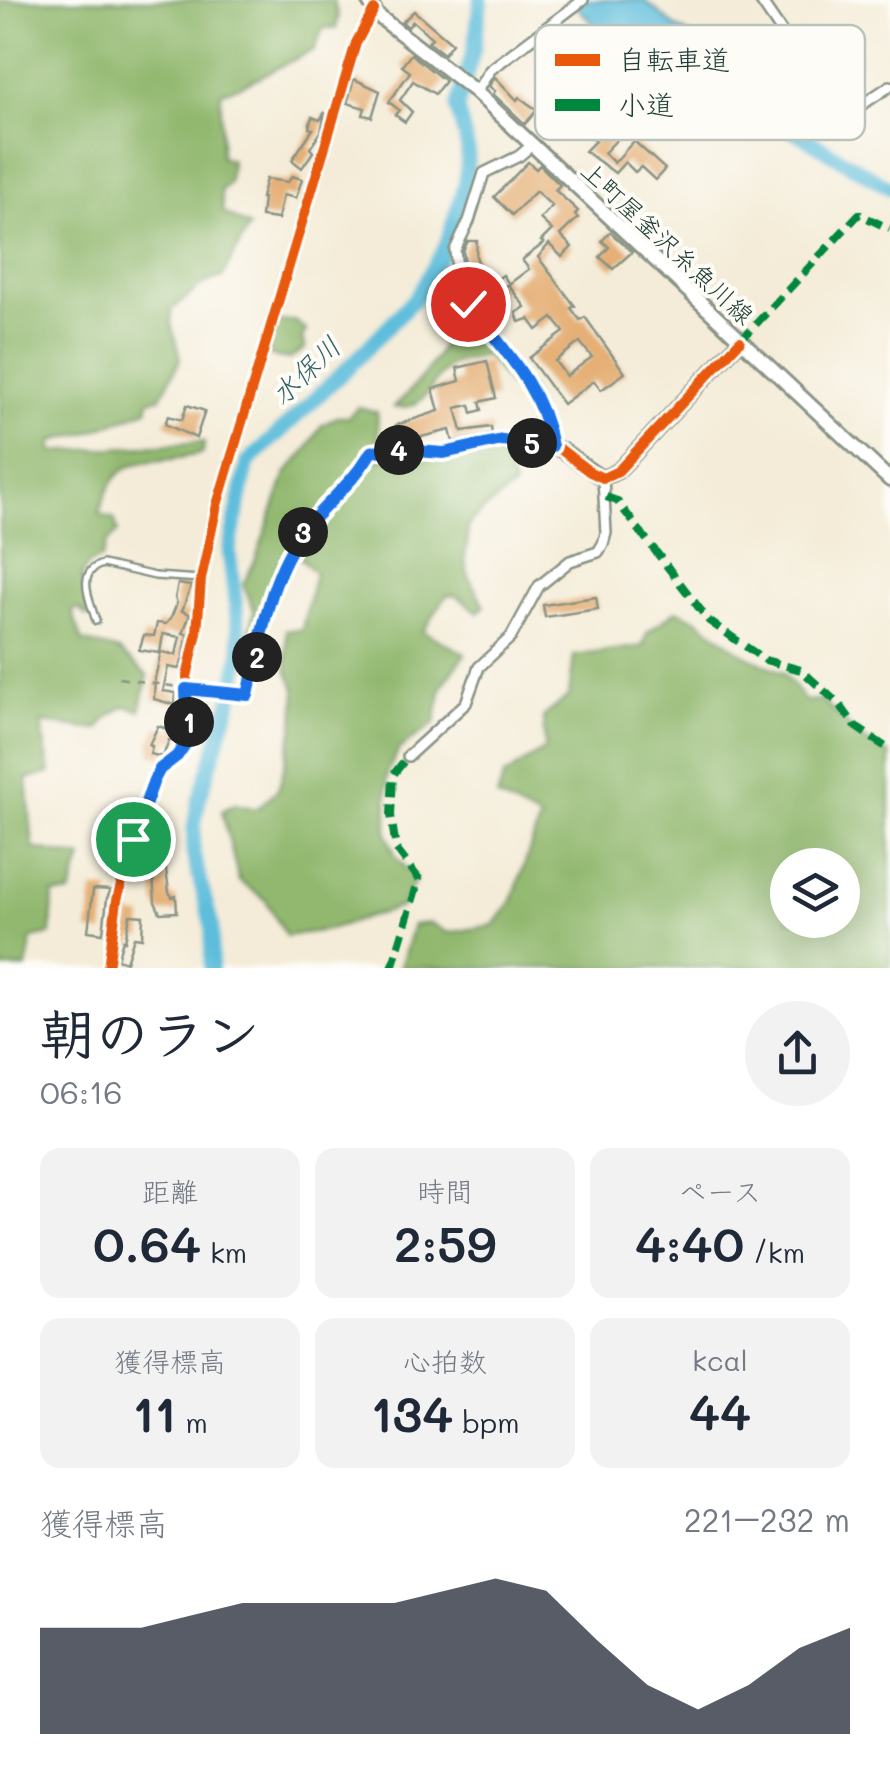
<!DOCTYPE html>
<html lang="ja">
<head>
<meta charset="utf-8">
<style>
	body { margin:0; font-family:Mali,"Klee One",sans-serif; background:#f2f2f3; color:#1f2937; height:100vh; display:flex; flex-direction:column; font-size:38px; white-space:nowrap }
	* { box-sizing:border-box; margin:0 }
	p { font-size:32px; color:#747a83 }
	.icon { flex:none; width:55px; height:55px; fill:none; stroke:currentColor; stroke-width:2; stroke-linecap:round; stroke-linejoin:round }
	.map { position:relative; height:968px; overflow:hidden }
	.drawer { display:flex; flex-direction:column; background:#fff; flex:1 }
	.drawer>* { flex:none }
	.controls { position:absolute; left:770px; top:848px; display:grid; gap:20px }
	.controls a { display:grid; place-items:center; width:90px; height:90px; border-radius:50%; background:#fff; box-shadow:0 10px 40px #0002; font-size:50px }
	.pin { position:absolute; display:grid; place-items:center; width:85px; height:85px; color:#fff; margin:-42px; border:5px solid #fff; border-radius:50%; box-shadow:0 2px 10px #0007 }
	.km { position:absolute; width:50px; height:50px; margin:-25px; border-radius:50%; background:#222; color:#fff; font-size:28px; line-height:50px; text-align:center }
	.round { display:grid; place-items:center; flex:none; width:105px; height:105px; border-radius:52px; background:#f2f2f3 }
	.head { display:flex; align-items:center; justify-content:space-between; height:170px; padding:0 40px }
	h1 { font-size:55px; font-weight:600; line-height:75px }
	.figures { display:grid; grid-template-columns:repeat(3,1fr); gap:15px; height:170px; padding:10px 40px }
	.figures div { display:grid; align-content:center; border-radius:20px; background:#f2f2f3; text-align:center }
	.figures b { font-size:50px; font-weight:600 }
	.figures small { font-size:28px; font-weight:400 }
	.figures p { font-size:28px }
	.chart { height:280px; padding:20px 40px }
	.chart p { display:flex; justify-content:space-between }
	.chart svg { width:100%; height:180px; margin-top:10px; fill:#111827; opacity:.7 }
	.map>svg:first-child { display:block }
	.forest { fill:#91b86e; stroke:#587a51; stroke-width:2.5; fill-rule:evenodd }
	.water { fill:#5dbddb; stroke:#3e7d88; stroke-width:2.5 }
	.lines { fill:none; stroke-linecap:round; stroke-linejoin:round }
	.river { stroke:#5dbddb; stroke-width:15 }
	.building { fill:#e5af75; fill-rule:evenodd }
	.lane-casing { stroke:#8a9486; stroke-width:10 }
	.street-casing { stroke:#8a9486; stroke-width:14 }
	.secondary-casing { stroke:#8a9486; stroke-width:18 }
	.path { stroke:#8a9486; stroke-width:2.5; stroke-dasharray:8 8; stroke-linecap:butt }
	.lane { stroke:#fff; stroke-width:5 }
	.street { stroke:#fff; stroke-width:9 }
	.secondary { stroke:#fff; stroke-width:12 }
	.quiet { stroke:#00873e; stroke-width:8; stroke-dasharray:15 8; stroke-linecap:butt }
	.cycleway-casing { stroke:#fdfcf7; stroke-width:16 }
	.cycleway { stroke:#e8590c; stroke-width:10 }
	.route-casing { stroke:#fff; stroke-width:20 }
	.route { stroke:#1a73e8; stroke-width:12 }
	.labels { text-anchor:middle; dominant-baseline:central; stroke-width:8; stroke-linejoin:round; paint-order:stroke }
	.street-label { font-size:25px; fill:#1f3d34; stroke:#fdfcf7 }
	.water-label { font-size:28px; font-style:italic; fill:#326366; stroke:#fdfcf7 }
	.key { fill:#fdfcf7; stroke:#bac3bc; stroke-width:2.5 }
	.key-label { font-size:28px; fill:#1f3d34 }
</style>
</head>
<body>
<div class="map">
<svg width="890" height="968" viewBox="0 0 890 968">
	<rect width="100%" height="100%" fill="#fdfcf7"/>
	<filter id="ink" filterUnits="userSpaceOnUse"><feTurbulence type="fractalNoise" baseFrequency=".01" numOctaves="2"/><feDisplacementMap in="SourceGraphic" scale="20" xChannelSelector="R" yChannelSelector="G"/><feConvolveMatrix kernelMatrix="1 2 1 2 8 2 1 2 1" color-interpolation-filters="sRGB"/></filter>
	<filter id="wash" filterUnits="userSpaceOnUse"><feTurbulence type="fractalNoise" baseFrequency=".0048" numOctaves="4" result="noise"/><feDisplacementMap in="SourceGraphic" scale="40" xChannelSelector="R" yChannelSelector="G"/><feGaussianBlur stdDeviation="2.25" result="paint"/><feColorMatrix in="noise" values="0 0 0 0 0 0 0 0 0 0 0 0 0 0 0 0 0 1.4 0 .05"/><feComposite in="paint" operator="in"/></filter>
	<g filter="url(#wash)">
		<rect width="100%" height="100%" fill="#f4ecd8"/>
		<g class="forest">
			<path d="M 0,0 L 333,0 L 338,16 L 336,28 L 323,28 L 314,50 C 281,64 254,83 221,92 L 221,157 L 231,160 L 229,183 L 221,190 L 223,212 L 249,227 L 222,277 C 197,283 192,295 172,309 L 171,324 L 181,358 L 160,398 L 149,400 L 147,410 L 90,432 L 52,441 L 53,452 L 204,442 L 203,453 C 147,469 119,445 99,514 L 114,519 L 118,532 L 106,544 L 102,557 L 89,564 L 81,576 L 89,613 L 87,617 L 79,609 L 72,611 L 82,641 L 119,651 L 148,676 L 140,710 L 124,706 L 108,717 L 98,730 L 41,723 L 50,773 L 27,779 L 33,848 L 82,858 L 70,894 L 53,894 L 51,934 L 32,938 L 27,968 L 0,968 Z"/>
			<path d="M 458,309 L 466,309 L 530,392 L 543,427 L 541,434 L 535,435 L 522,401 L 486,355 C 476,359 462,359 453,364 C 429,376 431,411 394,407 C 411,391 425,375 437,355 C 446,340 448,324 458,309 Z"/>
			<polygon points="295,321 306,330 302,338 305,348 290,359 271,356 266,349 274,322"/>
			<path d="M 358,407 L 377,412 L 380,460 C 407,449 433,465 460,459 C 474,456 483,447 498,447 L 514,486 C 501,498 474,515 467,527 C 471,540 464,548 465,560 C 467,579 476,590 485,606 L 478,612 L 457,596 L 447,595 L 423,631 L 465,654 L 442,686 L 435,723 L 400,748 L 387,772 L 387,834 L 396,857 L 416,879 L 401,907 L 326,930 L 286,936 L 265,899 L 239,881 L 222,811 L 235,804 L 257,809 L 279,788 L 294,727 L 296,689 L 287,670 L 286,630 L 302,630 L 315,573 L 303,560 L 287,551 L 275,570 L 253,649 L 247,648 L 254,610 L 243,584 L 255,561 L 286,474 L 308,448 L 321,426 L 337,417 L 348,417 Z"/>
			<path d="M 677,610 L 699,621 L 743,654 L 783,673 L 805,701 L 821,700 L 863,739 L 890,755 L 890,968 L 400,968 L 413,925 L 430,923 L 448,933 L 494,925 L 512,901 L 540,819 L 497,797 L 504,776 L 545,749 L 543,717 L 569,696 L 574,656 L 643,646 L 647,633 ZM 788,865 L 842,865 L 842,920 L 788,920 Z"/>
		</g>
		<polygon class="water" points="570,0 644,0 676,27 783,95 748,138 618,49"/>
		<g class="lines">
			<g class="river">
				<polyline points="751,106 890,188"/>
				<polyline points="211,968 212,926 193,854 194,827 199,800 231,700 241,650 229,551 248,462 357,359 416,297 446,246 466,181 468,150 457,108 474,49 481,0"/>
			</g>
		</g>
		<g id="blocks">
			<g class="building">
				<polygon points="414,11 452,43 444,54 428,42 432,38 413,21 408,27 402,22"/>
				<polygon points="411,54 445,81 435,94 413,81 400,100 412,112 405,122 395,115 399,110 389,102 410,72 402,66"/>
				<polygon points="495,77 517,100 519,97 537,110 525,124 493,94 495,91 489,86"/>
				<polygon points="354,79 380,91 372,117 363,115 365,108 347,103"/>
				<polygon points="325,112 321,132 310,148 313,152 302,168 292,160 313,129 309,128 312,117 320,120"/>
				<polygon points="613,123 623,133 604,153 614,163 634,141 665,169 655,180 641,167 635,172 625,162 615,173 585,151 595,141 589,136 595,130 601,135"/>
				<path d="M 528,162 L 536,169 L 540,165 L 560,185 L 555,190 L 578,211 L 575,215 L 578,218 L 560,235 L 572,247 L 562,257 L 549,244 L 538,257 L 575,306 L 571,308 L 580,320 L 585,317 L 625,373 L 601,390 L 594,381 L 563,404 L 529,358 L 564,332 L 553,318 L 537,330 L 529,319 L 519,322 L 516,313 L 525,307 L 508,284 L 483,307 L 474,295 L 503,275 L 509,284 L 529,269 L 522,260 L 544,243 L 541,241 L 552,230 L 540,219 L 552,206 L 536,191 L 512,215 L 494,197 ZM 580,342 L 592,357 L 566,376 L 555,361 Z"/>
				<polygon points="292,176 302,179 296,198 283,195 278,219 261,217 263,198 261,198 266,179 288,182"/>
				<polygon points="610,232 632,252 613,269 600,257 609,247 602,241"/>
				<polygon points="468,241 477,241 476,256 484,280 468,283 463,251"/>
				<polygon points="487,361 496,398 480,402 482,410 472,413 470,405 456,408 462,431 491,427 492,434 453,442 450,430 400,442 396,425 439,411 433,389 460,381 457,368"/>
				<polygon points="187,405 205,411 196,438 165,424 168,416 182,420"/>
				<polygon points="178,584 191,586 182,611 190,614 183,633 188,634 182,661 179,669 168,667 163,691 176,693 175,705 154,699 155,678 161,652 176,655 180,637 163,634 160,653 139,650 144,635 154,636 157,623 166,624 171,618 177,603 175,598"/>
				<polygon points="596,597 598,609 545,617 543,605"/>
				<polygon points="158,726 173,731 173,726 180,726 180,738 177,742 169,740 163,757 150,754 152,746 149,745"/>
				<polygon points="165,862 169,892 172,897 176,896 177,912 160,913 155,902 152,863"/>
				<polygon points="96,889 111,890 107,898 103,933 88,931 93,890"/>
				<polygon points="130,915 143,916 142,938 134,937 126,962 117,959 123,940 125,941"/>
			</g>
		</g>
	</g>
	<g filter="url(#ink)">
		<use href="#blocks" fill-opacity="0" stroke="#8a9486" stroke-width="2.5"/>
		<g class="lines">
			<defs>
				<path id="lane" d="M 96,621 C 90,601 75,571 103,564 L 155,576 L 201,579"/>
				<g id="street">
					<polyline points="760,0 824,94 845,116 890,86"/>
					<polyline points="476,92 490,70 583,0"/>
					<path d="M 187,689 L 248,695 C 261,639 269,574 306,528 C 328,501 353,481 371,452 L 389,449 L 443,453 L 502,440 L 552,446 L 548,423 L 532,385 L 468,305 L 458,281 L 455,250 L 469,221 L 484,173 L 519,156 L 532,145"/>
					<polyline points="408,756 466,703 479,667 511,637 539,586 570,561 598,552 603,544 606,533 603,478"/>
					<polyline points="108,968 117,900 141,810 157,773 177,756 188,740 187,677 197,633 201,579 217,505 356,43 374,10"/>
				</g>
				<g id="secondary">
					<polyline points="368,0 377,15 476,92 890,480"/>
					<path d="M 552,446 C 571,452 584,470 603,478 L 618,471 L 740,341"/>
				</g>
			</defs>
			<use href="#lane" class="lane-casing"/>
			<use href="#street" class="street-casing"/>
			<use href="#secondary" class="secondary-casing"/>
			<polyline class="path" points="119,678 177,687"/>
			<use href="#lane" class="lane"/>
			<use href="#street" class="street"/>
			<use href="#secondary" class="secondary"/>
			<g class="quiet">
				<polyline points="740,341 859,214 890,229"/>
				<polyline points="606,497 617,501 709,621 765,660 801,670 840,705 856,727 890,750"/>
				<polyline points="392,968 419,879 396,849 391,815 393,775 408,756"/>
			</g>
			<defs>
				<g id="cycleway">
					<path d="M 187,689 L 248,695 C 261,639 269,574 306,528 C 328,501 353,481 371,452 L 389,449 L 443,453 L 502,440 L 560,449 L 590,472 L 603,478 L 618,471 L 740,341"/>
					<polyline points="108,968 117,900 141,810 157,773 177,756 188,740 187,677 197,633 201,579 217,505 356,43 374,10"/>
				</g>
			</defs>
			<use href="#cycleway" class="cycleway-casing"/>
			<use href="#cycleway" class="cycleway"/>
		</g>
	</g>
	<g class="lines" filter="url(#ink)">
		<defs>
			<path id="route" d="M 133,839 L 154,780 L 160,769 L 177,756 L 188,740 L 186,689 L 248,695 C 261,639 269,574 306,528 C 328,501 354,482 371,452 L 389,449 L 444,453 L 502,440 L 552,446 C 541,386 504,350 468,304"/>
		</defs>
		<use href="#route" class="route-casing"/>
		<use href="#route" class="route"/>
	</g>
	<g class="labels">
		<g class="street-label">
			<text transform="translate(668 242) rotate(43)">上町屋釜沢糸魚川線</text>
		</g>
		<g class="water-label">
			<text transform="translate(305 370) rotate(-44)">水保川</text>
		</g>
	</g>
	<rect x="535" y="25" width="330" height="115" rx="15" class="key"/>
	<rect x="555" y="54" width="45" height="12" fill="#e8590c"/>
	<rect x="555" y="99" width="45" height="12" fill="#00873e"/>
	<g class="key-label">
		<text x="618" y="70">自転車道</text>
		<text x="618" y="115">小道</text>
	</g>
</svg>
<div class="controls">
<a><svg class="icon" aria-label="layers" viewBox="0 0 24 24"><path d="M12 4l9 5-9 5-9-5zM3 14l9 5 9-5"/></svg></a>
</div>
<div class="pin" style="left:133px;top:839px;background:#1e9e55"><svg class="icon" aria-label="arrive" viewBox="0 0 24 24"><path d="M6 21V4h12l-3 4 3 4H6"/></svg></div>
<div class="pin" style="left:468px;top:304px;background:#d93025"><svg class="icon" aria-label="check" viewBox="0 0 24 24"><path d="M5 12l5 5 9-10"/></svg></div>
<b class="km" style="left:189px;top:722px">1</b>
<b class="km" style="left:257px;top:657px">2</b>
<b class="km" style="left:303px;top:532px">3</b>
<b class="km" style="left:399px;top:450px">4</b>
<b class="km" style="left:532px;top:443px">5</b>
</div>
<section class="drawer">
<div class="head"><div><h1>朝のラン</h1><p>06:16</p></div><a class="round"><svg class="icon" aria-label="share" viewBox="0 0 24 24"><path d="M12 15V3M7 8l5-5 5 5M5 13v7h14v-7"/></svg></a></div>
<div class="figures">
<div><p>距離</p><b>0.64<small> km</small></b></div>
<div><p>時間</p><b>2:59</b></div>
<div><p>ペース</p><b>4:40<small> /km</small></b></div>
</div>
<div class="figures">
<div><p>獲得標高</p><b>11<small> m</small></b></div>
<div><p>心拍数</p><b>134<small> bpm</small></b></div>
<div><p>kcal</p><b>44</b></div>
</div>
<div class="chart"><p><span>獲得標高</span>221–232 m</p>
<svg viewBox="0 0 160 44" preserveAspectRatio="none"><path d="M0 44V18L10 18L20 18L30 15L40 12L50 12L60 12L70 12L80 9L90 6L100 9L110 21L120 32L130 38L140 32L150 23L160 18V44z"/></svg>
</div>
</section>
</body>
</html>
